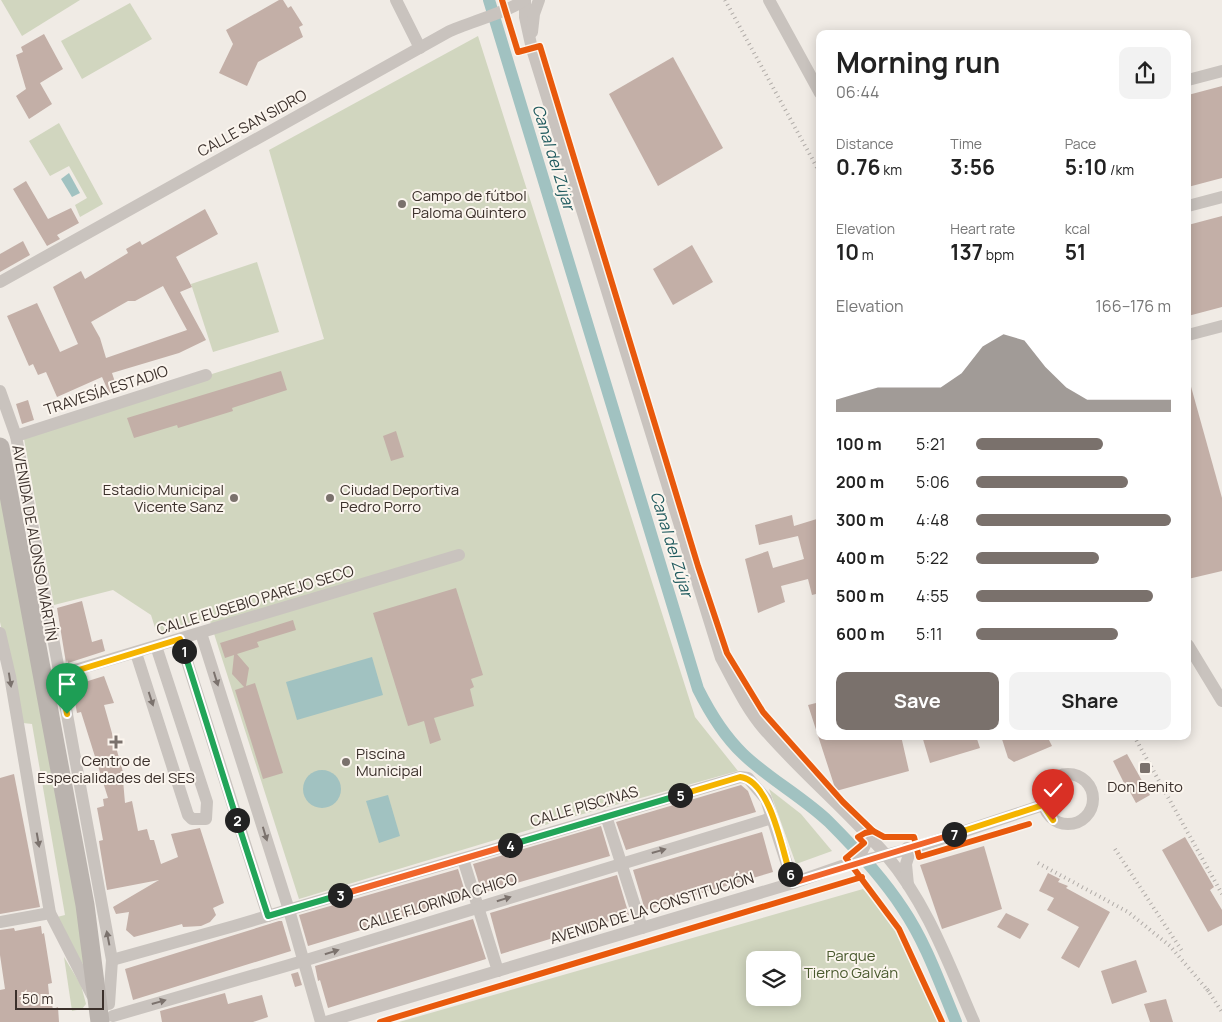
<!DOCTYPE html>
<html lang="en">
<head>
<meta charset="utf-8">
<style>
	body { margin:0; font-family:Manrope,sans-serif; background:#f2f2f2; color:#222; height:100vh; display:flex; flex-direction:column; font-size:19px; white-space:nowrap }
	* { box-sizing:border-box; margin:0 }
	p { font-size:16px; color:#767676 }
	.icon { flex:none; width:28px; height:28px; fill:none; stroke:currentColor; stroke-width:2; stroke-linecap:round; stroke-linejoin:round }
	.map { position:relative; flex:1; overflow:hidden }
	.details { position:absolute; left:816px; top:30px; width:375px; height:710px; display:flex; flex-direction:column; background:#fff; border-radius:10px; box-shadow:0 2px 12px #0003 }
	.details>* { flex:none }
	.buttons { position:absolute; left:746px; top:951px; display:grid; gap:10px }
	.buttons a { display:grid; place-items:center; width:55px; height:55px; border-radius:10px; background:#fff; box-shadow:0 2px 12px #0003; font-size:25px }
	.scale { position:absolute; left:15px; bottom:12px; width:89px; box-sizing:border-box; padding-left:5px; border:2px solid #3b302b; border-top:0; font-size:14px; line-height:18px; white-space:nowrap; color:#3b302b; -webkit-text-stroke:4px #fbf5ee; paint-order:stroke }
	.pin { position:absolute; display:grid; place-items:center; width:42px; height:42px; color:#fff; margin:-51px -21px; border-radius:50% 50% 50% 0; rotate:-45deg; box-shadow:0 0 5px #0007 }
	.pin .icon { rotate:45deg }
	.km { position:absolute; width:25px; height:25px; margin:-12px; border-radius:50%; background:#222; color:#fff; font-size:14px; line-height:25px; text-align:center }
	.round { display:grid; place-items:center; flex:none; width:52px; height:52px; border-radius:10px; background:#f2f2f2 }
	.overview { display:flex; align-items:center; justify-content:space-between; height:85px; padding:0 20px }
	h1 { font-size:28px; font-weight:700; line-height:38px }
	.metrics { display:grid; grid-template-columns:repeat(3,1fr); gap:8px; height:85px; padding:5px 20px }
	.metrics div { display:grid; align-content:center }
	.metrics b { font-size:21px; font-weight:700 }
	.metrics small { font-size:14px; font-weight:400 }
	.metrics p { font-size:14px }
	.chart { height:140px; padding:10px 20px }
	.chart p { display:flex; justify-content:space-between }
	.chart svg { width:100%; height:90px; margin-top:5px; fill:#7a716c; opacity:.7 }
	.cta { display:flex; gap:10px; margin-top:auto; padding:10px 20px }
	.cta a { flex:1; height:58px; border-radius:10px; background:#7a716c; color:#fff; font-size:20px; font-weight:700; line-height:58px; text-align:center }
	.cta a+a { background:#f2f2f2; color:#222 }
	ul { padding:0 20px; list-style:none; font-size:16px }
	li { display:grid; grid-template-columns:80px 60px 1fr; align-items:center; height:38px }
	li i { height:12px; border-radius:6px; background:#7a716c }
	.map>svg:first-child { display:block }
	.green { fill:#d1d6bf; fill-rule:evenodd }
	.water { fill:#a1c2c1 }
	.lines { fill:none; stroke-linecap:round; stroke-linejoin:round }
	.canal { stroke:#a1c2c1; stroke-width:12 }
	.building { fill:#c3afa7; fill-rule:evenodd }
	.minor { stroke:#c9c3be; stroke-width:12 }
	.secondary { stroke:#bab3ae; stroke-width:19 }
	.rail { stroke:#b1aca8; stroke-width:4; stroke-dasharray:1 4; stroke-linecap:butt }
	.cycleway-casing { stroke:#fbf5ee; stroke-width:9 }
	.cycleway { stroke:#e8590c; stroke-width:6 }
	.oneway { fill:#7b726d }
	.split-1-casing { stroke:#fff; stroke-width:10 }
	.split-2-casing { stroke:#fff; stroke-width:10 }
	.split-3-casing { stroke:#fff; stroke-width:10 }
	.split-4-casing { stroke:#fff; stroke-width:10 }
	.split-5-casing { stroke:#fff; stroke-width:10 }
	.split-6-casing { stroke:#fff; stroke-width:10 }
	.split-7-casing { stroke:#fff; stroke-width:10 }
	.split-8-casing { stroke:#fff; stroke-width:10 }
	.split-1 { stroke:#f5b400; stroke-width:6 }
	.split-2 { stroke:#22a559; stroke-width:6 }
	.split-3 { stroke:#22a559; stroke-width:6 }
	.split-4 { stroke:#f0652b; stroke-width:6 }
	.split-5 { stroke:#22a559; stroke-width:6 }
	.split-6 { stroke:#f5b400; stroke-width:6 }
	.split-7 { stroke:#f0652b; stroke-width:6 }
	.split-8 { stroke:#f5b400; stroke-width:6 }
	.poi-dot { fill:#7a716c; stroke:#fbf5ee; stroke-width:2 }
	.labels { text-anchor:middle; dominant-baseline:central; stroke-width:4; stroke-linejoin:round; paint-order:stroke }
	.street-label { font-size:15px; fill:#3b302b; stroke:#fbf5ee }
	.poi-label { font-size:15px; fill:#3b302b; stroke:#fbf5ee; text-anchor:start }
	.park-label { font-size:15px; fill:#4a5a2e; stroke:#fbf5ee }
	.water-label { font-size:16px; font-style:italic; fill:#1f5a5e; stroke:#fbf5ee }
</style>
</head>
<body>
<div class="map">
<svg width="1222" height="1022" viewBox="0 0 1222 1022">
	<rect width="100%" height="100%" fill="#f0ebe5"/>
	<g class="green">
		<polygon points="1,0 80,0 22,36"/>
		<polygon points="130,3 152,39 82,79 61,41"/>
		<polygon points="478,36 695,717 738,771 565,819 299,899 209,618 157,634 151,615 113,590 54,605 23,433 324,339 269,150"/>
		<polygon points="59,123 103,204 80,217 75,205 87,198 69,166 50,176 29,141"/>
		<polygon points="257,262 279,332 213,352 191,284"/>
		<polygon points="0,447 89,976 57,917 65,915 32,724 23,723 0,622"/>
		<polygon points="769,789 801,814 832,851 796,864"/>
		<path d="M 863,889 L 901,930 L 942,1022 L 399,1022 ZM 755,960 L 792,960 L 792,998 L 755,998 Z"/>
		<polygon points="64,957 81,985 86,1004 82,1009 72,1011"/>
	</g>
	<g class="water">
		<polygon points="69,173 80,193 72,197 61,179"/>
		<polygon points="372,657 383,695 297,720 286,682"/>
		<circle cx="322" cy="789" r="19"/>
		<polygon points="388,795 400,836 379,843 366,801"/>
	</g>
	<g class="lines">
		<path class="canal" d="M 489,0 L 698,689 C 710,713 723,735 743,754 C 769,779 803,797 829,822 C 855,848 883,878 903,909 C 926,943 940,984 956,1022"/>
	</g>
	<g class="building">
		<polygon points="279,0 283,0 288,8 291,6 303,25 299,27 303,37 258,62 247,86 219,73 233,44 226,30"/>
		<polygon points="44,34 63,69 40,83 52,104 29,119 16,96 26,89 16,55 23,52 21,47"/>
		<polygon points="673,57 723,148 658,186 609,94"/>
		<polygon points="1222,86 1222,178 1188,187 1188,95"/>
		<polygon points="26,181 48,219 71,208 79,223 57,235 60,239 47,246 13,189"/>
		<path d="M 205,209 L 218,234 L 176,257 L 192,287 L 180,292 L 206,340 L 179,353 L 112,373 L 118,391 L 109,393 L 102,377 L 57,397 L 46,372 L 38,375 L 33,364 L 29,366 L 7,316 L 37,303 L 60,352 L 78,344 L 53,287 L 81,271 L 85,279 L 128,253 L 126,249 L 140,241 L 142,245 ZM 163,286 L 187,330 L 106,358 L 100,338 L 91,322 L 128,301 L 135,301 Z"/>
		<polygon points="1222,216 1222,307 1188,316 1188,225"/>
		<polygon points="23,241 30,255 0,272 0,254"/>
		<polygon points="692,245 713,282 673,305 653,269"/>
		<polygon points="281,371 287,390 232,408 233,411 178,428 177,425 134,438 127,418"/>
		<polygon points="1188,383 1190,383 1222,498 1222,571 1188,579"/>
		<polygon points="28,400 34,420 22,424 16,404"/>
		<polygon points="396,431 404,457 391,461 383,436"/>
		<polygon points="792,515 794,526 820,518 820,593 812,595 808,579 781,586 785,602 758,613 745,559 768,551 773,568 804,559 798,536 759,545 755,525"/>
		<polygon points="456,588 483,675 471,679 474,687 470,689 474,706 434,718 441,740 430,744 424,721 408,726 373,613"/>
		<polygon points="82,601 92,642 102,639 105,651 68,663 67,660 66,663 57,608"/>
		<polygon points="293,620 296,630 257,642 259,647 237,654 249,668 246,686 255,683 283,773 263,779 235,690 244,687 232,674 234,655 225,658 220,643"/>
		<polygon points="104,676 114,703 104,705 125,779 123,780 125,803 132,801 138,831 147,829 150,840 154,840 161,864 178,857 171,834 200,828 224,903 213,908 216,915 210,922 201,926 183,927 182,924 134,937 126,930 129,912 116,914 113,907 159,880 107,890 100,848 99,841 103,840 97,808 104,806 103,799 108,798 81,712 77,713 72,686"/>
		<polygon points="820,702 820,736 901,736 909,771 836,791 808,705"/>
		<polygon points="922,736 976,736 980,748 930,763"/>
		<polygon points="1001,736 1047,736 1052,746 1014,762 1008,758"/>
		<polygon points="1127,754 1150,795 1136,803 1130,792 1129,793 1113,761"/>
		<polygon points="14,774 40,907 0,914 0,778"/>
		<polygon points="741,785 748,791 756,812 626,850 616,822"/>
		<polygon points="601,826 610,856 482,893 473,864"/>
		<polygon points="762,832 773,872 645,910 633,870"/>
		<polygon points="1185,837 1214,887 1210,890 1222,910 1222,925 1208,932 1162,850"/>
		<polygon points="984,846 1002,909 942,929 920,865"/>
		<polygon points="458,869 467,898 308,946 299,915"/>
		<polygon points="1048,873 1060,879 1058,882 1068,886 1066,888 1110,912 1079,968 1061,958 1079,927 1047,910 1054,898 1039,891"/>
		<polygon points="617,875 629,915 501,954 490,913"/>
		<polygon points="1006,913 1029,924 1020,939 997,927"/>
		<polygon points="473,919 486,959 328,1008 320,980 318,981 315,966"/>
		<polygon points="279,921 282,921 291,951 133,1000 125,969"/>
		<polygon points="41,926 42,934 44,933 52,983 48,984 49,994 53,1009 58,1007 59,1022 0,1022 0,990 5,989 0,955 0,930 14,928 15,931"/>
		<polygon points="1136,960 1147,992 1112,1004 1101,971"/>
		<polygon points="298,972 302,985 295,987 291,974"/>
		<polygon points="225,993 228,1004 262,995 268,1017 253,1022 162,1022 160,1011"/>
		<polygon points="1166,999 1173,1022 1150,1022 1144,1004"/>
	</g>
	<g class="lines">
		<g class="minor">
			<polyline points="396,0 420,48"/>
			<path d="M 525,0 L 525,17 L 532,49 L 721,658 C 734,682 746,708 764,729 C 802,773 848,811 886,855 C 927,903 949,965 974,1022"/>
			<polyline points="769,0 820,93"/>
			<polyline points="532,32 534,14 539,0"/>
			<polyline points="1188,80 1222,71"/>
			<polyline points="1188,206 1222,197"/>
			<path d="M 0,282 L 448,32 C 467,23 511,11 524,0"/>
			<polyline points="1188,335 1222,326"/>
			<polyline points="0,391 16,436 112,960 109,1004"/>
			<polyline points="16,436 206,375"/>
			<polyline points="0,633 10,676 50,913 92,995"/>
			<polyline points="201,633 289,910 321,1022"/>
			<polyline points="180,639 268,916"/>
			<polyline points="1188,645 1222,701"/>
			<polyline points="136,653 188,815 192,819 206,819 207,802 156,646"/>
			<polyline points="52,677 459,555"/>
			<circle cx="1068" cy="799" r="25"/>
			<polyline points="606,816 642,928"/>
			<polyline points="907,848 911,848 906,864 908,885"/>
			<polyline points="463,859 498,971"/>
			<polyline points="852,864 861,853 869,837"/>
			<polyline points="0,922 50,913"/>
			<polyline points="112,960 234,926 740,777 748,778 766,799 793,883"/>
			<polyline points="113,1016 303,961 772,818"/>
			<polyline points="326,1022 793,883 842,866 917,847 1043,805"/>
		</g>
		<polyline class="secondary" points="0,447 85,905 100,1022"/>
		<g class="rail">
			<polyline points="725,0 820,173"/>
			<polyline points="1134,736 1222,894"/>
			<polyline points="1115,849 1182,951"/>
			<polyline points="1038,863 1128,912 1170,946 1210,993"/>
			<polyline points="1207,989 1222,1012"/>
		</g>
		<defs>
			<g id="cycleway">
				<polyline points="502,0 518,52 540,46 698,566 727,653 763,712 843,802 873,831 865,833 858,837 864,843 846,858 899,929 942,1022"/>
				<polyline points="873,831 884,837 914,837 919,857 1029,824"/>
				<polyline points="380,1022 862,877"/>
			</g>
		</defs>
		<use href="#cycleway" class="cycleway-casing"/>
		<use href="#cycleway" class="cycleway"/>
	</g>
	<defs><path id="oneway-solid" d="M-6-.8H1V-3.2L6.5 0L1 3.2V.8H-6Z" transform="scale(1.25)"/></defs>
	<g class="oneway">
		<use href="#oneway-solid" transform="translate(216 679) rotate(73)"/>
		<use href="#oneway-solid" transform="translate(10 680) rotate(81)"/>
		<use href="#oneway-solid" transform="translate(151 699) rotate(72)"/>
		<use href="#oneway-solid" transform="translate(265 834) rotate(73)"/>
		<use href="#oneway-solid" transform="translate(38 840) rotate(80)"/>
		<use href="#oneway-solid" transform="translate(659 851) rotate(-16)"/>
		<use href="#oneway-solid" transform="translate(504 899) rotate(-17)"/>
		<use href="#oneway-solid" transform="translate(108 938) rotate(-101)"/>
		<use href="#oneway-solid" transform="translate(332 952) rotate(-17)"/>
		<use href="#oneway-solid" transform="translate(159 1002) rotate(-16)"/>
	</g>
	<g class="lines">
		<defs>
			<polyline id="split-1" points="67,714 59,676 180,639 184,651"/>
			<polyline id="split-2" points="184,651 237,820"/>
			<polyline id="split-3" points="237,820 268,916 340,895"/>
			<polyline id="split-4" points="340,895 510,845"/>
			<polyline id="split-5" points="510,845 680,795"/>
			<path id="split-6" d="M 680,795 L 740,777 C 770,780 782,849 790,874"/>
			<polyline id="split-7" points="790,874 793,883 954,834"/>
			<polyline id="split-8" points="954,834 1043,805 1053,820"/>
		</defs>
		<use href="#split-1" class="split-1-casing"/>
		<use href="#split-2" class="split-2-casing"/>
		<use href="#split-3" class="split-3-casing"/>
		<use href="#split-4" class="split-4-casing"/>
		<use href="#split-5" class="split-5-casing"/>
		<use href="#split-6" class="split-6-casing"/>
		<use href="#split-7" class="split-7-casing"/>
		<use href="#split-8" class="split-8-casing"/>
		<use href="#split-1" class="split-1"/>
		<use href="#split-2" class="split-2"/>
		<use href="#split-3" class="split-3"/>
		<use href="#split-4" class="split-4"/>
		<use href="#split-5" class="split-5"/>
		<use href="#split-6" class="split-6"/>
		<use href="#split-7" class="split-7"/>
		<use href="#split-8" class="split-8"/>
	</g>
	<g class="poi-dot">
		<circle cx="402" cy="204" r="5"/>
		<circle cx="234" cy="498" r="5"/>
		<circle cx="330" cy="498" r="5"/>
		<path d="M113.5 734.5h5v5h5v5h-5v5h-5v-5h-5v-5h5z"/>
		<circle cx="346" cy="762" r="5"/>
		<rect x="1139" y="762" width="12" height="12" rx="2.5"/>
	</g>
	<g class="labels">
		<g class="street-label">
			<text transform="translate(252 123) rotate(-29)">CALLE SAN SIDRO</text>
			<text transform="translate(106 390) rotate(-18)">TRAVESÍA ESTADIO</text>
			<text transform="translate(35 543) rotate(80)">AVENIDA DE ALONSO MARTÍN</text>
			<text transform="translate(255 600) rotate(-17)">CALLE EUSEBIO PAREJO SECO</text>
			<text transform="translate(584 806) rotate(-16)">CALLE PISCINAS</text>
			<text transform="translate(438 902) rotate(-17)">CALLE FLORINDA CHICO</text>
			<text transform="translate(652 908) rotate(-17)">AVENIDA DE LA CONSTITUCIÓN</text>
		</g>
		<g class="poi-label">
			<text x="412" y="195">Campo de fútbol<tspan x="412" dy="17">Paloma Quintero</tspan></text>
			<text x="224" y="489" text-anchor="end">Estadio Municipal<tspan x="224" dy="17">Vicente Sanz</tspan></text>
			<text x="340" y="489">Ciudad Deportiva<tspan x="340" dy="17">Pedro Porro</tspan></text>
			<text x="356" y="753">Piscina<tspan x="356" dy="17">Municipal</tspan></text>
			<text x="116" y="760" text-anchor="middle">Centro de<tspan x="116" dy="17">Especialidades del SES</tspan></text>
			<text x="1145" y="786" text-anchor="middle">Don Benito</text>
		</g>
		<g class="park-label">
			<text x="851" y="955">Parque<tspan x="851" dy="17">Tierno Galván</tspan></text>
		</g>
		<g class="water-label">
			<text transform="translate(554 157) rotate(73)">Canal del Zújar</text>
			<text transform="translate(672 544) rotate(73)">Canal del Zújar</text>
		</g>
	</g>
</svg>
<div class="buttons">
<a><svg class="icon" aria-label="layers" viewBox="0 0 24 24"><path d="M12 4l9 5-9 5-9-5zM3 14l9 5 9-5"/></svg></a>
</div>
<div class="scale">50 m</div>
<div class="pin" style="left:67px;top:714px;background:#1e9e55"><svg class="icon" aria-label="arrive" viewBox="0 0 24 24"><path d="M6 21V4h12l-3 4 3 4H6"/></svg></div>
<div class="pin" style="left:1053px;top:820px;background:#d93025"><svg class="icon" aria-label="check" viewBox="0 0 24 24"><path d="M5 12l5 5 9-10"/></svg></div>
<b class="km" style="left:184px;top:651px">1</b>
<b class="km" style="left:237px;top:820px">2</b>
<b class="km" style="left:340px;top:895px">3</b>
<b class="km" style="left:510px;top:845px">4</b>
<b class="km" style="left:680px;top:795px">5</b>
<b class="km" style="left:790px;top:874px">6</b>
<b class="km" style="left:954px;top:834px">7</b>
<section class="details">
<div class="overview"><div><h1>Morning run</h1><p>06:44</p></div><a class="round"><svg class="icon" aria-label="share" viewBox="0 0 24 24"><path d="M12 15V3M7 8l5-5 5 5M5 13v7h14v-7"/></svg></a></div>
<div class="metrics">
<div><p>Distance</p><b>0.76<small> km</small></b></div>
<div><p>Time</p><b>3:56</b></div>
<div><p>Pace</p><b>5:10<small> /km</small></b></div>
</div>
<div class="metrics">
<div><p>Elevation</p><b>10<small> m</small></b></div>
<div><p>Heart rate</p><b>137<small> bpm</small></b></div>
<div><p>kcal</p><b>51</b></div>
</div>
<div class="chart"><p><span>Elevation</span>166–176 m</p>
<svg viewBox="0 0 160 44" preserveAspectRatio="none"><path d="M0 44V38L10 35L20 32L30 32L40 32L50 32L60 25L70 12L80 6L90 9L100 22L110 32L120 38L130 38L140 38L150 38L160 38V44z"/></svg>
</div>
<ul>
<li><b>100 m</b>5:21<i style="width:65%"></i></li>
<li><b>200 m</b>5:06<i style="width:78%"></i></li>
<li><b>300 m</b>4:48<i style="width:100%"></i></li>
<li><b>400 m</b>5:22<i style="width:63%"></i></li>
<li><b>500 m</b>4:55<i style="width:91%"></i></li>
<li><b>600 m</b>5:11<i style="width:73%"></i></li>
</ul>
<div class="cta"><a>Save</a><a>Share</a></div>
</section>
</div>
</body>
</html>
